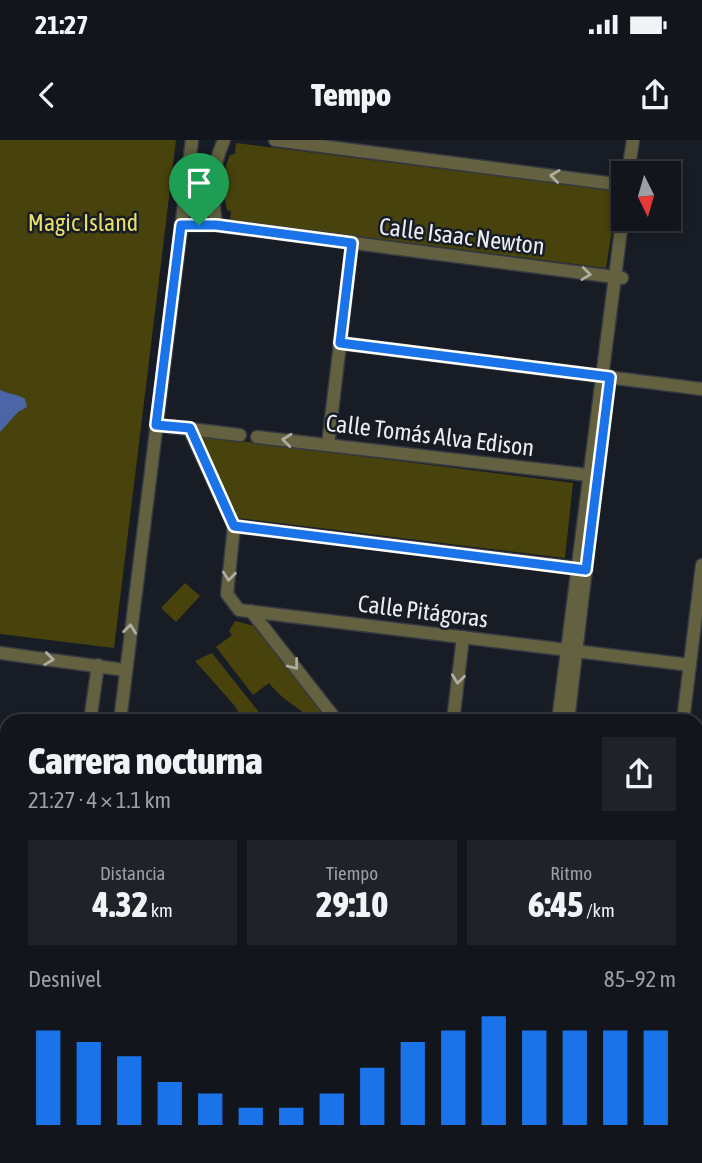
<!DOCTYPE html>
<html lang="es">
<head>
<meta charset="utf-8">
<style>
	body { margin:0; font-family:"Asap Condensed",sans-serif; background:#1f2229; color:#f1f3f6; height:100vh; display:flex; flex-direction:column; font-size:26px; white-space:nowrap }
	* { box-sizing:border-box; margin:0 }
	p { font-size:23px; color:#9c9fa3 }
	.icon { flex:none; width:38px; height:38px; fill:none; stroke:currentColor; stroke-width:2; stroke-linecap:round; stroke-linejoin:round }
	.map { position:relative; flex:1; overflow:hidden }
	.panel { position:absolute; left:0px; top:574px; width:704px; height:450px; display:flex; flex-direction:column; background:#12151c; border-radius:21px 21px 0 0; box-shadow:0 4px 10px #0003,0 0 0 2px #31343b }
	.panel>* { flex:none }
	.needle { width:46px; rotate:175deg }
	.controls { position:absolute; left:611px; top:21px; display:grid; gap:14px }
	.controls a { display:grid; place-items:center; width:70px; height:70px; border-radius:0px; background:#12151c; box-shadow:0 4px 10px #0003,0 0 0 2px #31343b; font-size:35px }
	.pin { position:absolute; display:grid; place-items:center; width:60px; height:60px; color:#fff; margin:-72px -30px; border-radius:50% 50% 50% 0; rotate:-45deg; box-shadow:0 0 7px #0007 }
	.pin .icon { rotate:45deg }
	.round { display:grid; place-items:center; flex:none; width:74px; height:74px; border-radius:0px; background:#1f2229 }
	.headline { display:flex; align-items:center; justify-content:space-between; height:119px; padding:0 28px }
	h1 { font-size:38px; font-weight:800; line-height:52px }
	.figures { display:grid; grid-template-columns:repeat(3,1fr); gap:10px; height:119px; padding:7px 28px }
	.figures div { display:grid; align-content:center; border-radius:0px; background:#1f2229; text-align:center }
	.figures b { font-size:35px; font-weight:800 }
	.figures small { font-size:19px; font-weight:400 }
	.figures p { font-size:19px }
	.chart { height:196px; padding:14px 28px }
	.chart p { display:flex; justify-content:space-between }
	.chart svg { width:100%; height:126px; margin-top:7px; stroke:#1a73e8; stroke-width:6 }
	.status { display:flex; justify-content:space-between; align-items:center; height:49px; padding:0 35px; background:#12151c; direction:ltr }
	.status svg { height:19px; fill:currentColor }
	header { display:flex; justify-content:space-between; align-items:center; height:91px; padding:0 28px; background:#12151c; font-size:32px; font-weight:800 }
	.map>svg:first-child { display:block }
	.green { fill:#48430c }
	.water { fill:#4b65a7 }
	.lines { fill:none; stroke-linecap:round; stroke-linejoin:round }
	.minor-casing { stroke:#353942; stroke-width:15 }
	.major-casing { stroke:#353942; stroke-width:18 }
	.highway-casing { stroke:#353942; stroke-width:20 }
	.minor { stroke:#646140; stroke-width:12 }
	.major { stroke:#aea861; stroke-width:16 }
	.highway { stroke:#ccc46e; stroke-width:18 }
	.oneway { stroke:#adada2 }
	.route-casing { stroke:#fff; stroke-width:14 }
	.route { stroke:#1a73e8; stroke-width:9 }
	.labels { text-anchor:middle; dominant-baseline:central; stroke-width:5; stroke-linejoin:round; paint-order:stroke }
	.park-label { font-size:24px; fill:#e9de69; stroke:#181c25 }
	.street-label { font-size:24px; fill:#e9ecf2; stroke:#181c25 }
</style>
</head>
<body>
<div class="status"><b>21:27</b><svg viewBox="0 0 49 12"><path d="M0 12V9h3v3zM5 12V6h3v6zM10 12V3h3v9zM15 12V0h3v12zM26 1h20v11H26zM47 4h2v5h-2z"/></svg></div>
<header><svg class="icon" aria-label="back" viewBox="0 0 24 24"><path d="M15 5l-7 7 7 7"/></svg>Tempo<svg class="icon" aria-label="share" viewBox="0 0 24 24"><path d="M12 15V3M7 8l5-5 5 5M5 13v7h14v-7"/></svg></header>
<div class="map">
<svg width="702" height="1023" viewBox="0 0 702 1023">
	<rect width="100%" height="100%" fill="#181c25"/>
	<g class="green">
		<polygon points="0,0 176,0 114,508 0,494"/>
		<path d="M 236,3 L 618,51 L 606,128 L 230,80 L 231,71 L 227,70 C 222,49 221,35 230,15 L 235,14 Z"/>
		<polygon points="201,296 573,343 565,418 237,378"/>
		<polygon points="185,443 200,456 176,482 161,468"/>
		<path d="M 235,481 L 255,486 L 328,581 L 313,581 C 297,565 284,562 269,543 L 253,555 L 216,507 L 232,495 L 229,491 Z"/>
		<polygon points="212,513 266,581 244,581 234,565 195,521"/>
		<polygon points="0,910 7,910 7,1017 51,1017 51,1023 0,1023"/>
	</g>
	<path class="water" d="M 0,250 C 9,254 17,254 25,259 L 27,267 L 18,272 L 0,292 Z"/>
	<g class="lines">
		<defs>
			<g id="minor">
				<path d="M 224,0 C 211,29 212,54 216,85 L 622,138"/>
				<polyline points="275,0 623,45"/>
				<polyline points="628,33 633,0"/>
				<polyline points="181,85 216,85"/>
				<polyline points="340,203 702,249"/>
				<polyline points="156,285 240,295"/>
				<polyline points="189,288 234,386"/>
				<polyline points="257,297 597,336"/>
				<polyline points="328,305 352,103"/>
				<polyline points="234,386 227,454 239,470 690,525"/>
				<polyline points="234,386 585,429"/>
				<polyline points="251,471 337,581"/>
				<polyline points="0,513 125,530"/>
				<polyline points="90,581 98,525"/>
				<polyline points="120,581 192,0"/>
				<polyline points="453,581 463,497"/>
				<polyline points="558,581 623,74"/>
				<polyline points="568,581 588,411"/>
				<polyline points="683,581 702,425"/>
				<polyline points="0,693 7,694"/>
				<polyline points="0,711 7,712"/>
				<polyline points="0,724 7,725"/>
				<polyline points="0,737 7,738"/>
				<polyline points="0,900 7,899"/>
				<polyline points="83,1017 85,1023"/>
				<polyline points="107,1023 108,1017"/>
			</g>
			<g id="major">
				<polyline points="696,782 702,778"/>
				<polyline points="0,933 7,933"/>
				<polyline points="0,948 7,948"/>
				<polyline points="689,1017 696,1023"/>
			</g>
			<g id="highway">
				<polyline points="696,884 702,883"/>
				<polyline points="696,897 702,897"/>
			</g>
		</defs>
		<use href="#minor" class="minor-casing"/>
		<use href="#major" class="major-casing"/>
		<use href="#highway" class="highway-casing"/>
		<use href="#minor" class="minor"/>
		<use href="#major" class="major"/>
		<use href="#highway" class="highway"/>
	</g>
	<defs><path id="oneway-chevron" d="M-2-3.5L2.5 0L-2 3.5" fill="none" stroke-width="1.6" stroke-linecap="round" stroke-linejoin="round" transform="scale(1.75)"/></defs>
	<g class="oneway">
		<use href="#oneway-chevron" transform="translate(555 36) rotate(-173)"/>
		<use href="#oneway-chevron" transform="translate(586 134) rotate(7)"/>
		<use href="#oneway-chevron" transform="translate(287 300) rotate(-174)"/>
		<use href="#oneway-chevron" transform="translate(229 436) rotate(96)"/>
		<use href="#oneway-chevron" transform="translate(130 489) rotate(-83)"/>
		<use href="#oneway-chevron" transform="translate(49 519) rotate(7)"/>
		<use href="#oneway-chevron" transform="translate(294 525) rotate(52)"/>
		<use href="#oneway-chevron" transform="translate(458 539) rotate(97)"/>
	</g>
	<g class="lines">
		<defs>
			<polygon id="route" points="181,85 216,85 352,103 340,203 610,237 586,430 234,386 190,288 156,285"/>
		</defs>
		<use href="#route" class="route-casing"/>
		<use href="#route" class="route"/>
	</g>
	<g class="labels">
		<g class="park-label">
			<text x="83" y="82">Magic Island</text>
		</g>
		<g class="street-label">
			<text transform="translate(462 96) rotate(7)">Calle Isaac Newton</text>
			<text transform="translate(430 295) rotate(7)">Calle Tomás Alva Edison</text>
			<text transform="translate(423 471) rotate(7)">Calle Pitágoras</text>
		</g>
	</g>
</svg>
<div class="controls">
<a><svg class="needle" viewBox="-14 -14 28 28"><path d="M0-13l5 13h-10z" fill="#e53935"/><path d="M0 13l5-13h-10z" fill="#9c9fa3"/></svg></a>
</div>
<div class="pin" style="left:199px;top:85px;background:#1e9e55"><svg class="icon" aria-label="arrive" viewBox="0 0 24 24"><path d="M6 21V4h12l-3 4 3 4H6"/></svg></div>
<section class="panel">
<div class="headline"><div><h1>Carrera nocturna</h1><p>21:27 · 4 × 1.1 km</p></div><a class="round"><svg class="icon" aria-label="share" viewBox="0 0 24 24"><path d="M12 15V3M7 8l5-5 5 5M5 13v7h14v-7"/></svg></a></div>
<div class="figures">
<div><p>Distancia</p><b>4.32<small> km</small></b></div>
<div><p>Tiempo</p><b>29:10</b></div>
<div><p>Ritmo</p><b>6:45<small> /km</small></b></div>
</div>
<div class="chart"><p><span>Desnivel</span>85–92 m</p>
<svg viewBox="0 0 160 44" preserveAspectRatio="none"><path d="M5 44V11M15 44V15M25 44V20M35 44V29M45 44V33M55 44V38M65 44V38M75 44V33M85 44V24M95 44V15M105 44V11M115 44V6M125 44V11M135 44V11M145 44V11M155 44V11"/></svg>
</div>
</section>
</div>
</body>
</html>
